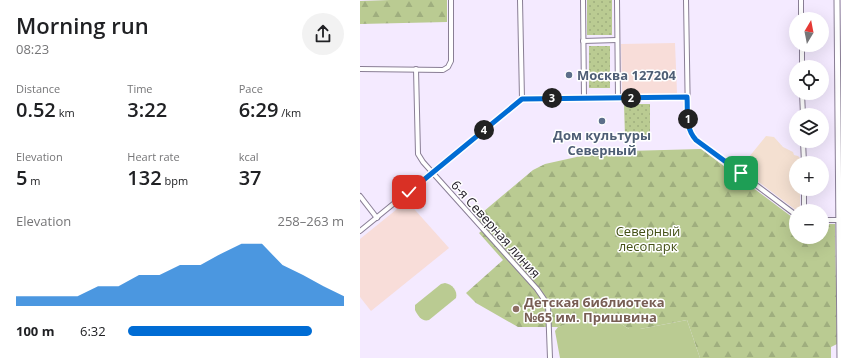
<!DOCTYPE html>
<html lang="en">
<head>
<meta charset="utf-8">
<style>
	body { margin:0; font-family:"Open Sans",sans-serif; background:#f2f2f2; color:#202124; height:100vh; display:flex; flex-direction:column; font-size:15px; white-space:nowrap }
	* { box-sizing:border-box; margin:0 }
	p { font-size:13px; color:#757577 }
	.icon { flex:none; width:22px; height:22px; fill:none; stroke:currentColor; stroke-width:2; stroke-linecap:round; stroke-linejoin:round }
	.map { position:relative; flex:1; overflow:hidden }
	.panel { display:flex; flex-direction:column; background:#fff; width:360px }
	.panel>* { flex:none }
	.needle { width:26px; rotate:10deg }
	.buttons { position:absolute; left:429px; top:12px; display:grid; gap:8px }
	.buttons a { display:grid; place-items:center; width:40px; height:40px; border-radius:50%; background:#fff; box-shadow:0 4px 16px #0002; font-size:20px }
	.pin { position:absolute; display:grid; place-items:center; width:34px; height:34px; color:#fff; margin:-17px; border-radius:8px; box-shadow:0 2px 6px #0006 }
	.km { position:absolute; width:20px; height:20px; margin:-10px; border-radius:50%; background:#222; color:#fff; font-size:11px; line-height:20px; text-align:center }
	.round { display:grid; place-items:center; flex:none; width:42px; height:42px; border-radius:21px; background:#f2f2f2 }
	.headline { display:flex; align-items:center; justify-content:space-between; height:68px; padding:0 16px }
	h1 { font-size:22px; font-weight:600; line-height:30px }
	.metrics { display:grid; grid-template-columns:repeat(3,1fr); gap:6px; height:68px; padding:4px 16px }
	.metrics div { display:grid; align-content:center }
	.metrics b { font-size:20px; font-weight:600 }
	.metrics small { font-size:11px; font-weight:400 }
	.metrics p { font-size:11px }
	.chart { height:112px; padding:8px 16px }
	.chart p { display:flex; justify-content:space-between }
	.chart svg { width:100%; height:72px; margin-top:4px; fill:#006cd4; opacity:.7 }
	ul { padding:0 16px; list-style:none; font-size:13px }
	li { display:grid; grid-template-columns:64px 48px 1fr; align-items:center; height:30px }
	li i { height:10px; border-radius:5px; background:#006cd4 }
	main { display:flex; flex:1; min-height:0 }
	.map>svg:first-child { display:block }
	.education { fill:#f8ddd9 }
	.medical { fill:#f4e0d1 }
	.forest { fill:url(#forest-firs) }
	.park { fill:url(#park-dots) }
	.pitch { fill:#bacb92 }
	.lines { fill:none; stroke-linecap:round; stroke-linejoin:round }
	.minor-casing { stroke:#897e95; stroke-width:6 }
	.tertiary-casing { stroke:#897e95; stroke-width:7 }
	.minor { stroke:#fff; stroke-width:4 }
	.tertiary { stroke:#fff; stroke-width:5 }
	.route-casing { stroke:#fff; stroke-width:8 }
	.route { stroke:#006cd4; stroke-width:5 }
	.service-dot { fill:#5c6f8a; stroke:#fff; stroke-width:1.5 }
	.education-dot { fill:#8d6e63; stroke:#fff; stroke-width:1.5 }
	.labels { text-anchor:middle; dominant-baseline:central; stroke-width:3; stroke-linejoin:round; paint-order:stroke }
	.service-label { font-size:13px; font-weight:bold; fill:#4e5e75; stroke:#fff; text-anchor:start }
	.street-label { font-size:13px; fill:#1f1b24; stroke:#fff }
	.park-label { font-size:13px; fill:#435015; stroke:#fff }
	.education-label { font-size:13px; font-weight:bold; fill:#785e54; stroke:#fff; text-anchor:start }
</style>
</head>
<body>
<main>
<section class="panel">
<div class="headline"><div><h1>Morning run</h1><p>08:23</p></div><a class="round"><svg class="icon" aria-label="share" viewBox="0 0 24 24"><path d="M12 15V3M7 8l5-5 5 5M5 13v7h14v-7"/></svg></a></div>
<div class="metrics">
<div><p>Distance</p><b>0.52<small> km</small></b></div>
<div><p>Time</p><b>3:22</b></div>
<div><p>Pace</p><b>6:29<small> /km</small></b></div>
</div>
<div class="metrics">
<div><p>Elevation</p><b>5<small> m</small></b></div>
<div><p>Heart rate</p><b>132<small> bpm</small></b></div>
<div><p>kcal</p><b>37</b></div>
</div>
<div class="chart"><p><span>Elevation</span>258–263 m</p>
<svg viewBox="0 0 160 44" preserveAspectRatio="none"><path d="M0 44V38L10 38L20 38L30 38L40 32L50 32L60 25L70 25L80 19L90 19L100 12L110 6L120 6L130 19L140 25L150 32L160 38V44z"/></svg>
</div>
<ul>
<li><b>100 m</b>6:32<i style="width:85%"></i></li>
</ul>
</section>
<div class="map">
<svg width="481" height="358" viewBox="0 0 481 358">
	<defs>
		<pattern id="forest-firs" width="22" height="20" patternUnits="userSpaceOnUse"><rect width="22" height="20" fill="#bacb92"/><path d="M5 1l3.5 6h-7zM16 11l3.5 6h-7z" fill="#9fae7e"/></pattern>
		<pattern id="park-dots" width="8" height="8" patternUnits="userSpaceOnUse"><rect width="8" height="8" fill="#bacb92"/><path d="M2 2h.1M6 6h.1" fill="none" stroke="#9fae7e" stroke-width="1.8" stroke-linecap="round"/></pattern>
	</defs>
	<rect width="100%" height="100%" fill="#f4eaff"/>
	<g class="education">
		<polygon points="315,43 317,93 262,94 261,44"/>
		<polygon points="47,201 89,248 11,311 0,297 0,239"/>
	</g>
	<polygon class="medical" points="406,136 414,137 423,147 433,152 434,155 438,156 440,158 440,163 436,163 436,189 440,189 440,211 437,211 380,168"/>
	<g class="forest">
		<polygon points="30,0 87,0 87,22 0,24 0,1"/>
		<polygon points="341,149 436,220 436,237 462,237 462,224 475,224 477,344 471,347 471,358 340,358 327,320 280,329 269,329 252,318 211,323 198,327 158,327 116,303 106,293 143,260 119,233 125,228 117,217 173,170 185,164 221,156 229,152"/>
	</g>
	<g class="park">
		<rect x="227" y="0" width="25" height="35"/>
		<rect x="229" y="46" width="21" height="42"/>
		<polygon points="264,104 290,104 290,137 265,137"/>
	</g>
	<g class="pitch">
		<path d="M 85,283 C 92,284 98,291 96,298 L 69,320 C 62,322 58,316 55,310 L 55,305 L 81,284 Z"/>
		<polygon points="238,315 252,318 269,329 280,329 327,320 340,358 200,358 195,331 198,327 224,317"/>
	</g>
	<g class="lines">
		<defs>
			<g id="minor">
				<polyline points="160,0 162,99"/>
				<polyline points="223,0 224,98"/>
				<polyline points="257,0 258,98"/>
				<path d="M 326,0 L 328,120 C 328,129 330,133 336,140 L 436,215"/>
				<polyline points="441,0 441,19"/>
				<polyline points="223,41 257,40"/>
				<polyline points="442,45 442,67"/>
				<polyline points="0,69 83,70 88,67 91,61 91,0"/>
				<polyline points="56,69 58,154 63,162 177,289 188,305 190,358"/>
				<polyline points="442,93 443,115"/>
				<polyline points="443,141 444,163"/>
				<polyline points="444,189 444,211"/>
				<polyline points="0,196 17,218"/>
				<polyline points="462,220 479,220"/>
				<polyline points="0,231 162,99 327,97"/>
			</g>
			<polyline id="tertiary" points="477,0 480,358"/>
		</defs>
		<use href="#minor" class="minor-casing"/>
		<use href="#tertiary" class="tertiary-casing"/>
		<use href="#minor" class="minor"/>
		<use href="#tertiary" class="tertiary"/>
	</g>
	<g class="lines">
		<defs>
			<path id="route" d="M 49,192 L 162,99 L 327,97 C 328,113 325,128 336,140 L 381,173"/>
		</defs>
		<use href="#route" class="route-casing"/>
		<use href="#route" class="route"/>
	</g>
	<g class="service-dot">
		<circle cx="209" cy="75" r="4"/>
		<circle cx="242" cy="121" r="4"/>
	</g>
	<circle class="education-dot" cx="156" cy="309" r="4"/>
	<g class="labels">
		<g class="service-label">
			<text x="217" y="75">Москва 127204</text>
			<text x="242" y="135" text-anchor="middle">Дом культуры<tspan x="242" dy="15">Северный</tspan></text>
		</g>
		<g class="street-label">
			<text transform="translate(136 229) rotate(48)">6-я Северная линия</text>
		</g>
		<g class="park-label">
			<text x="288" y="231">Северный<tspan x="288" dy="15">лесопарк</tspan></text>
		</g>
		<g class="education-label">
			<text x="164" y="302">Детская библиотека<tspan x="164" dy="15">№65 им. Пришвина</tspan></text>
		</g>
	</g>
</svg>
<div class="buttons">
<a><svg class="needle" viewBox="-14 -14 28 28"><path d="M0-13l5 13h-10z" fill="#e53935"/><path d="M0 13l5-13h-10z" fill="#757577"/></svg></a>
<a><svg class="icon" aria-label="locate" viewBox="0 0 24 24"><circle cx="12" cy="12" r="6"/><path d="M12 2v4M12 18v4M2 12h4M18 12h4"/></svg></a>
<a><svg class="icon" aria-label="layers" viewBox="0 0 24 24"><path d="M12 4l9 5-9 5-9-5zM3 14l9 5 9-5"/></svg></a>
<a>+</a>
<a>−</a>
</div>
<div class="pin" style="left:381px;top:173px;background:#1e9e55"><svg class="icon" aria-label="arrive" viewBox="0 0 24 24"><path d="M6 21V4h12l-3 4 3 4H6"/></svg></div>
<div class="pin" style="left:49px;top:192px;background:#d93025"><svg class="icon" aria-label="check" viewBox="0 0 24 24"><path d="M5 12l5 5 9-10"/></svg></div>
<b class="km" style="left:328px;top:119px">1</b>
<b class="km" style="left:271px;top:98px">2</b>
<b class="km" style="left:192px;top:98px">3</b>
<b class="km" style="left:124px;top:130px">4</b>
</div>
</main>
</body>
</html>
